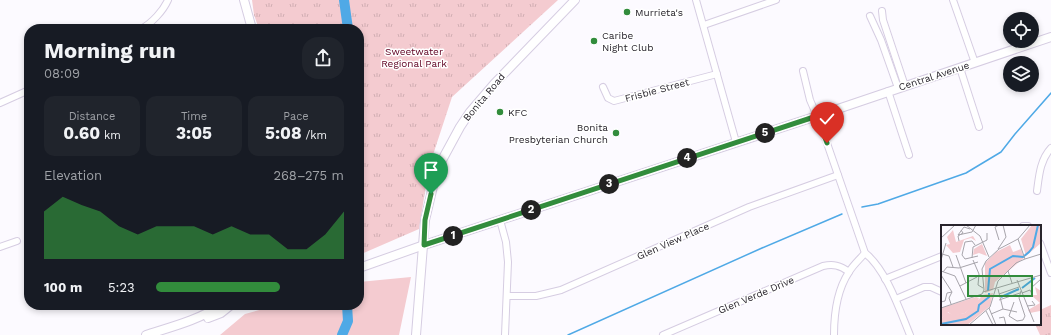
<!DOCTYPE html>
<html lang="en">
<head>
<meta charset="utf-8">
<style>
	body { margin:0; font-family:"Work Sans",sans-serif; background:#20242c; color:#f1f3f6; height:100vh; display:flex; flex-direction:column; font-size:15px; white-space:nowrap }
	* { box-sizing:border-box; margin:0 }
	p { font-size:13px; color:#9ea1a6 }
	.icon { flex:none; width:22px; height:22px; fill:none; stroke:currentColor; stroke-width:2; stroke-linecap:round; stroke-linejoin:round }
	.map { position:relative; flex:1; overflow:hidden }
	.drawer { position:absolute; left:24px; top:24px; width:340px; height:286px; display:flex; flex-direction:column; background:#171b24; border-radius:16px; box-shadow:0 2px 6px #0003 }
	.drawer>* { flex:none }
	.tools { position:absolute; left:1003px; top:12px; display:grid; gap:8px }
	.tools a { display:grid; place-items:center; width:36px; height:36px; border-radius:50%; background:#171b24; box-shadow:0 2px 6px #0003; font-size:20px }
	.pin { position:absolute; display:grid; place-items:center; width:34px; height:34px; color:#fff; margin:-41px -17px; border-radius:50% 50% 50% 0; rotate:-45deg; box-shadow:0 0 4px #0007 }
	.pin .icon { rotate:45deg }
	.km { position:absolute; width:20px; height:20px; margin:-10px; border-radius:50%; background:#222; color:#fff; font-size:11px; line-height:20px; text-align:center }
	.round { display:grid; place-items:center; flex:none; width:42px; height:42px; border-radius:16px; background:#20242c }
	.head { display:flex; align-items:center; justify-content:space-between; height:68px; padding:0 20px }
	h1 { font-size:22px; font-weight:700; line-height:30px }
	.figures { display:grid; grid-template-columns:repeat(3,1fr); gap:6px; height:68px; padding:4px 20px }
	.figures div { display:grid; align-content:center; border-radius:10px; background:#20242c; text-align:center }
	.figures b { font-size:17px; font-weight:700 }
	.figures small { font-size:11px; font-weight:400 }
	.figures p { font-size:11px }
	.chart { height:112px; padding:8px 20px }
	.chart p { display:flex; justify-content:space-between }
	.chart svg { width:100%; height:72px; margin-top:4px; fill:#328c3c; opacity:.7 }
	ul { padding:0 20px; list-style:none; font-size:13px }
	li { display:grid; grid-template-columns:64px 48px 1fr; align-items:center; height:30px }
	li i { height:10px; border-radius:5px; background:#328c3c }
	.map>svg:first-child { display:block }
	.grass { fill:#f4cbd0 }
	.park { fill:url(#park-tufts) }
	.lines { fill:none; stroke-linecap:round; stroke-linejoin:round }
	.stream { stroke:#4fa9e6; stroke-width:1.5 }
	.river { stroke:#4fa9e6; stroke-width:10 }
	.minor-casing { stroke:#d6cde2; stroke-width:8 }
	.major-casing { stroke:#d6cde2; stroke-width:10 }
	.minor { stroke:#fff; stroke-width:6 }
	.major { stroke:#fff; stroke-width:8 }
	.route-casing { stroke:#fff; stroke-width:8 }
	.route { stroke:#328c3c; stroke-width:5 }
	.poi-dot { fill:#328c3c; stroke:#fff; stroke-width:1.5 }
	.labels { text-anchor:middle; dominant-baseline:central; stroke-width:3; stroke-linejoin:round; paint-order:stroke }
	.poi-label { font-size:10px; fill:#28242c; stroke:#fff; text-anchor:start }
	.park-label { font-size:10px; fill:#5e0021; stroke:#fff }
	.street-label { font-size:10px; fill:#28242c; stroke:#fff }
	.inset-river { fill:none; stroke:#4fa9e6; stroke-width:2 }
	.inset-road { fill:none; stroke:#a7a4ab; stroke-width:1 }
	.view { fill:#328c3c; fill-opacity:0.15; stroke:#328c3c; stroke-width:2 }
	.inset-edge { fill:none; stroke:#28242c; stroke-width:2 }
</style>
</head>
<body>
<div class="map">
<svg width="1051" height="335" viewBox="0 0 1051 335">
	<defs>
		<pattern id="park-tufts" width="24" height="20" patternUnits="userSpaceOnUse"><rect width="24" height="20" fill="#f4cbd0"/><path d="M3 7l-1-3M5 7V3M7 7l1-3M15 17l-1-3M17 17v-4M19 17l1-3" fill="none" stroke="#d1aeb3"/></pattern>
	</defs>
	<rect width="100%" height="100%" fill="#fcfaff"/>
	<polygon class="grass" points="411,277 399,335 220,335 245,314 277,305 359,305 359,282"/>
	<g class="park">
		<polygon points="252,0 558,0 452,97 429,167 419,229 359,255 359,29 259,29 254,15"/>
		<polygon points="1051,305 1051,335 1040,335 1035,324 1040,324 1040,310"/>
	</g>
	<g class="lines">
		<g class="stream">
			<polyline points="862,207 878,204 966,173 1001,152 1015,134 1051,93"/>
			<polyline points="568,335 762,248 842,214"/>
		</g>
		<g class="river">
			<polyline points="344,0 348,29"/>
			<polyline points="342,335 348,321 347,305"/>
		</g>
		<defs>
			<g id="minor">
				<polyline points="696,0 736,142"/>
				<polyline points="953,0 975,63"/>
				<polyline points="882,11 883,20 905,86"/>
				<polyline points="870,16 881,40 898,88"/>
				<polyline points="704,25 776,0"/>
				<path d="M 141,29 C 152,23 163,11 168,0"/>
				<polyline points="960,68 979,127"/>
				<path d="M 803,71 L 810,100 L 820,123 L 865,253 C 886,269 900,311 910,335"/>
				<polyline points="603,87 608,98 614,101 717,74"/>
				<polyline points="888,91 909,155"/>
				<polyline points="0,103 29,90"/>
				<path d="M 1037,191 C 1039,176 1040,160 1051,148"/>
				<polyline points="500,220 506,242 508,262 505,335"/>
				<polyline points="1023,226 1028,226"/>
				<polyline points="1040,243 1051,273"/>
				<polyline points="0,247 17,241"/>
				<polyline points="885,279 942,256"/>
				<polyline points="507,296 536,296 561,290 749,207 838,175"/>
				<polyline points="896,299 924,287 931,287 942,292"/>
				<path d="M 663,335 L 823,266 C 833,264 840,265 849,272"/>
				<path d="M 834,335 C 834,314 837,290 849,272 C 853,265 860,259 865,253"/>
			</g>
			<g id="major">
				<polyline points="244,0 252,29"/>
				<polyline points="359,268 424,245 817,116 1051,37"/>
				<polyline points="208,318 221,313 231,305"/>
				<path d="M 146,335 C 171,327 199,320 221,305"/>
				<polyline points="416,335 425,220 435,178 441,162 460,127 470,112 494,84 575,0"/>
			</g>
		</defs>
		<use href="#minor" class="minor-casing"/>
		<use href="#major" class="major-casing"/>
		<use href="#minor" class="minor"/>
		<use href="#major" class="major"/>
	</g>
	<g class="lines">
		<defs>
			<polyline id="route" points="431,194 425,220 424,245 817,116 827,143"/>
		</defs>
		<use href="#route" class="route-casing"/>
		<use href="#route" class="route"/>
	</g>
	<g class="poi-dot">
		<circle cx="627" cy="12" r="4"/>
		<circle cx="594" cy="41" r="4"/>
		<circle cx="500" cy="112" r="4"/>
		<circle cx="616" cy="133" r="4"/>
	</g>
	<g class="labels">
		<g class="poi-label">
			<text x="635" y="12">Murrieta's</text>
			<text x="602" y="35">Caribe<tspan x="602" dy="12">Night Club</tspan></text>
			<text x="508" y="112">KFC</text>
			<text x="608" y="127" text-anchor="end">Bonita<tspan x="608" dy="12">Presbyterian Church</tspan></text>
		</g>
		<g class="park-label">
			<text x="414" y="51">Sweetwater<tspan x="414" dy="12">Regional Park</tspan></text>
		</g>
		<g class="street-label">
			<text transform="translate(934 76) rotate(-18)">Central Avenue</text>
			<text transform="translate(657 90) rotate(-15)">Frisbie Street</text>
			<text transform="translate(484 97) rotate(-50)">Bonita Road</text>
			<text transform="translate(673 241) rotate(-24)">Glen View Place</text>
			<text transform="translate(756 295) rotate(-23)">Glen Verde Drive</text>
		</g>
	</g>
	<g transform="translate(941 225)">
		<rect width="100" height="100" fill="#fcfaff"/>
		<path d="M 91,0 L 100,0 L 100,18 L 85,31 L 80,14 ZM 12,5 L 15,17 L 32,11 L 35,16 L 30,13 L 23,15 L 19,27 L 12,28 L 5,20 L 9,19 L 6,12 ZM 41,19 L 46,31 L 38,28 L 32,30 L 33,24 ZM 52,68 L 49,81 L 30,97 L 26,100 L 0,100 L 0,94 L 6,87 L 12,90 L 24,88 L 42,70 Z" fill="#f4cbd0"/>
		<path d="M 69,20 L 72,27 L 80,24 L 83,33 L 54,57 L 52,65 L 44,68 L 44,38 L 55,27 ZM 94,62 L 100,66 L 100,94 L 99,86 L 89,88 L 87,85 L 99,78 L 90,70 L 96,70 ZM 35,72 L 38,73 L 36,78 L 24,88 L 12,91 L 7,87 L 0,94 L 0,83 Z" fill="#f4cbd0"/>
		<path class="inset-river" d="M 81,63 L 94,53M 47,66 L 49,44 L 72,31 L 82,32 L 88,27 L 92,22 L 97,0M 60,72 L 78,64M 0,99 L 25,94 L 37,86 L 38,80 L 48,72 L 48,68"/>
		<path class="inset-road" d="M 25,0 L 39,11 L 48,32M 58,0 L 54,2 L 58,15M 29,4 L 23,2 L 17,10 L 31,7 L 35,0M 0,13 L 14,0M 18,16 L 17,11 L 22,8 L 20,5M 34,20 L 31,16 L 24,17 L 21,30 L 24,34 L 37,31M 57,24 L 65,12 L 62,0M 1,29 L 8,31 L 12,42M 15,30 L 25,58M 31,33 L 32,22 L 46,15 L 46,8M 84,34 L 100,29M 0,35 L 5,18M 32,35 L 38,49 L 37,60 L 42,63M 0,46 L 14,51 L 25,74M 67,46 L 71,58M 2,47 L 6,42 L 18,43 L 37,37M 0,50 L 11,67 L 8,73 L 10,79M 76,55 L 93,97M 19,61 L 36,52M 90,63 L 100,54M 57,64 L 62,84 L 76,87M 42,67 L 100,50M 81,68 L 89,65 L 91,69M 58,69 L 78,62M 58,75 L 79,68M 0,77 L 4,76 L 6,68 L 11,67M 73,77 L 68,91 L 76,96 L 82,95 L 84,91 L 78,73 L 80,66M 86,81 L 94,80 L 91,76M 0,83 L 41,69 L 43,65 L 41,44 L 45,36 L 58,24 L 77,14 L 89,0M 48,83 L 55,100M 45,86 L 52,100M 50,89 L 62,84M 58,93 L 63,92 L 65,100M 28,100 L 49,82 L 57,56 L 75,38 L 84,34 L 77,14"/>
		<path class="view" d="M 27,51 L 91,51 L 91,71 L 27,71 Z"/>
		<rect width="100" height="100" class="inset-edge"/>
	</g>
</svg>
<div class="tools">
<a><svg class="icon" aria-label="locate" viewBox="0 0 24 24"><circle cx="12" cy="12" r="6"/><path d="M12 2v4M12 18v4M2 12h4M18 12h4"/></svg></a>
<a><svg class="icon" aria-label="layers" viewBox="0 0 24 24"><path d="M12 4l9 5-9 5-9-5zM3 14l9 5 9-5"/></svg></a>
</div>
<div class="pin" style="left:431px;top:194px;background:#1e9e55"><svg class="icon" aria-label="arrive" viewBox="0 0 24 24"><path d="M6 21V4h12l-3 4 3 4H6"/></svg></div>
<div class="pin" style="left:827px;top:143px;background:#d93025"><svg class="icon" aria-label="check" viewBox="0 0 24 24"><path d="M5 12l5 5 9-10"/></svg></div>
<b class="km" style="left:453px;top:236px">1</b>
<b class="km" style="left:531px;top:210px">2</b>
<b class="km" style="left:609px;top:184px">3</b>
<b class="km" style="left:687px;top:158px">4</b>
<b class="km" style="left:765px;top:133px">5</b>
<section class="drawer">
<div class="head"><div><h1>Morning run</h1><p>08:09</p></div><a class="round"><svg class="icon" aria-label="share" viewBox="0 0 24 24"><path d="M12 15V3M7 8l5-5 5 5M5 13v7h14v-7"/></svg></a></div>
<div class="figures">
<div><p>Distance</p><b>0.60<small> km</small></b></div>
<div><p>Time</p><b>3:05</b></div>
<div><p>Pace</p><b>5:08<small> /km</small></b></div>
</div>
<div class="chart"><p><span>Elevation</span>268–275 m</p>
<svg viewBox="0 0 160 44" preserveAspectRatio="none"><path d="M0 44V15L10 6L20 11L30 15L40 24L50 29L60 24L70 24L80 24L90 29L100 24L110 29L120 29L130 38L140 38L150 29L160 15V44z"/></svg>
</div>
<ul>
<li><b>100 m</b>5:23<i style="width:66%"></i></li>
</ul>
</section>
</div>
</body>
</html>
